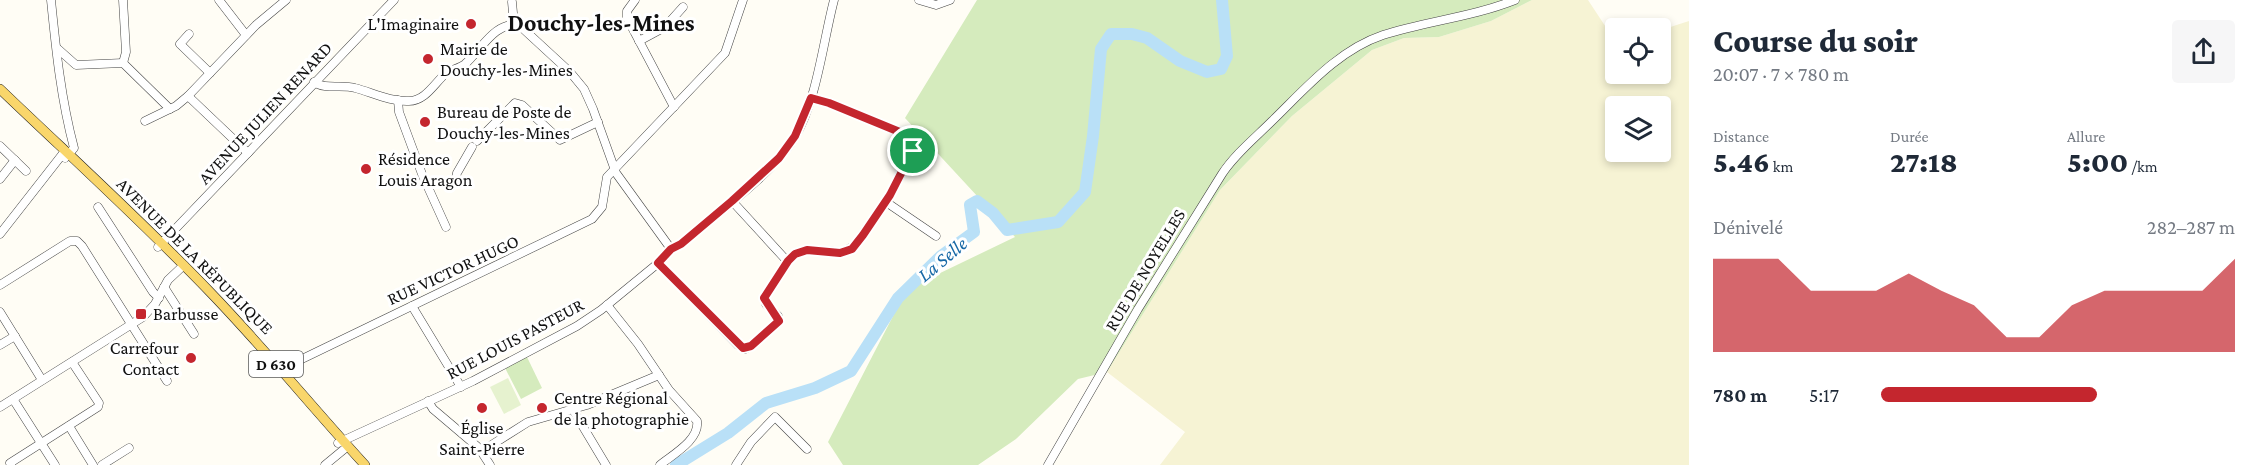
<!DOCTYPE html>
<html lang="fr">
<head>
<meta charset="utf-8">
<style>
	body { margin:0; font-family:"Crimson Pro",serif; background:#f6f6f7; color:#1f2937; height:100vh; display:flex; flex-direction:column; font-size:22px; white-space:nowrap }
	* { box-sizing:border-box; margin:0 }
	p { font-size:20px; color:#747a83 }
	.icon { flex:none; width:33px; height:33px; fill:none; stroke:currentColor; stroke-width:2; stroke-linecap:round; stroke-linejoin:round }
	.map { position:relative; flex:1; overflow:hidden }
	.panel { display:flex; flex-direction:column; background:#fff; width:570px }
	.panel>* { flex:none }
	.fabs { position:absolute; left:1605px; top:18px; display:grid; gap:12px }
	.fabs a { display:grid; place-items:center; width:66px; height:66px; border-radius:6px; background:#fff; box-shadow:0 3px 9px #0003; font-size:30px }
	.pin { position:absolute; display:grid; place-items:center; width:51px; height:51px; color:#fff; margin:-26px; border:3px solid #fff; border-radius:50%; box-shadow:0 2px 6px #0007 }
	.round { display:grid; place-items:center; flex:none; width:63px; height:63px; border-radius:6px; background:#f6f6f7 }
	.headline { display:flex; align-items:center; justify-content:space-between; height:102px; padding:0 24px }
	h1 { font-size:33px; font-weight:800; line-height:45px }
	.stats { display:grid; grid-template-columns:repeat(3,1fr); gap:9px; height:102px; padding:6px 24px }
	.stats div { display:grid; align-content:center }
	.stats b { font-size:30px; font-weight:800 }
	.stats small { font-size:16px; font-weight:400 }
	.stats p { font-size:16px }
	.chart { height:168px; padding:12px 24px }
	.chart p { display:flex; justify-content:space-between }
	.chart svg { width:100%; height:108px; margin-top:6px; fill:#c4262e; opacity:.7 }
	ul { padding:0 24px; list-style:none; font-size:20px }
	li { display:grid; grid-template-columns:96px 72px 1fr; align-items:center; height:45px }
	li i { height:15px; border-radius:8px; background:#c4262e }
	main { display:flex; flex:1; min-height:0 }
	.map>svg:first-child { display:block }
	.farmland { fill:#f6f3d4; fill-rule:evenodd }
	.green { fill:#d5ebbd }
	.pitch { fill:#e6f2cf }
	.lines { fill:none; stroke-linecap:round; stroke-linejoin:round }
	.river { stroke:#b9e0f7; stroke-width:12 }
	.minor-casing { stroke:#444; stroke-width:9 }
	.major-casing { stroke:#222; stroke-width:10 }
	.minor { stroke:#fff; stroke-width:8 }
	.major { stroke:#f9d66b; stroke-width:9 }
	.route-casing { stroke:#fff; stroke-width:12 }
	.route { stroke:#c4262e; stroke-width:8 }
	.poi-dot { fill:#c4262e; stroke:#fff; stroke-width:2 }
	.labels { text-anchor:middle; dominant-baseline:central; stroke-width:6; stroke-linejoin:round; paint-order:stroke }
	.shield { fill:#fff; stroke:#585858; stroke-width:1.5 }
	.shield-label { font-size:16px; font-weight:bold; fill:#111 }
	.poi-label { font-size:18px; fill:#111; stroke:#fff; text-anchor:start }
	.street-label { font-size:18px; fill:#111; stroke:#fff }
	.water-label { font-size:20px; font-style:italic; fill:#1768a6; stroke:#fff }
	.district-label { font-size:24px; font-weight:bold; fill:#111; stroke:#fff }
</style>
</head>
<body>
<main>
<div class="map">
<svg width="1689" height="465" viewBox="0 0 1689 465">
	<rect width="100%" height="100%" fill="#fffdf5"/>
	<path class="farmland" d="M 1532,0 L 1588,0 L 1615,41 L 1616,74 L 1660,74 L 1661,30 L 1689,21 L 1689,465 L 1160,465 L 1185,432 L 1107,372 L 1220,190 L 1292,116 L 1372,50 L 1404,38 L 1439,37 L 1491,21 ZM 1616,106 L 1660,106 L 1660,152 L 1616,152 Z"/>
	<g class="green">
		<polygon points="977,0 1532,0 1491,21 1439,37 1404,38 1372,50 1292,116 1220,190 1107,372 1078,379 1016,439 978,465 843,465 828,442 907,289 1015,237 905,118"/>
		<polygon points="526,355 542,388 521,399 504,366"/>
	</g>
	<polygon class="pitch" points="508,378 521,405 504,414 490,387"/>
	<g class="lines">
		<polyline class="river" points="676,465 728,433 766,403 815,388 851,371 898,298 941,256 974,232 970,205 977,201 993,213 1007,230 1058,222 1085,192 1093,136 1101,49 1111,34 1132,34 1147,38 1180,61 1207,72 1221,69 1227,56 1222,0"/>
		<defs>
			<g id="minor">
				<path d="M 51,0 C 56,50 61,99 74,148 L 65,158"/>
				<polyline points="123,0 126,52 123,63"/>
				<polyline points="219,0 246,35"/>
				<polyline points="635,0 627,11 627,18 674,107"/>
				<polyline points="919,0 936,5 950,0"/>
				<polyline points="512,2 514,24"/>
				<polyline points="189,34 180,44 210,73"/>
				<polyline points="639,41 665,27 683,7"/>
				<polyline points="58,49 76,65 123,63 170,109"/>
				<path d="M 314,82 C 325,90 342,84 355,88 C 371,92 391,102 409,101 C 425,101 434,84 445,74 C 451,69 459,69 465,64 C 481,50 495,21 519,25 L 570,72 L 584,89 L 593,109 L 616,173 L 671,249"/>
				<polyline points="188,96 256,25 286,0"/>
				<polyline points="398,100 399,112 422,174 446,227"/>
				<polyline points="145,121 176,106 188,96 248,153"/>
				<polyline points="477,141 515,103 522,105 560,140 598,122"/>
				<polyline points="0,146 26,171"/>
				<polyline points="0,179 15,160"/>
				<polyline points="455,182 457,173 472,147"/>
				<polyline points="732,201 787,261"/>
				<polyline points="886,202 936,236"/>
				<polyline points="98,207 153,292 159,298"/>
				<polyline points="0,234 65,151"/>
				<polyline points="158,247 394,0"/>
				<polyline points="658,263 738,345 745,349 751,346 778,323 778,316 766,304 764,298 787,261 795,254 807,250 843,252 854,246 890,195 913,151 914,143 907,135 829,103 811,98"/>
				<polyline points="0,285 70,241 77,241 82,246 167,381"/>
				<polyline points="164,287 194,334"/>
				<path d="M 607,305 L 638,344 L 669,390 L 697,421 C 700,440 672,455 660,465"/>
				<polyline points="412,306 461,387"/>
				<polyline points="0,312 42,380"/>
				<polyline points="0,345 15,336"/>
				<polyline points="275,372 592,219 602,207 607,177 725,53 743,0"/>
				<polyline points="13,399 55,465"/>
				<polyline points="428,401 433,409 479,448 490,465"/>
				<polyline points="0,407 143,317 155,304 168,280 184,265"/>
				<polyline points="573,410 606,465"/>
				<polyline points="69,426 93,465"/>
				<path d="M 338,443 L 473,381 L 577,326 L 601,310 L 662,260 L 671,249 L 681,244 C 715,215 773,174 795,137 C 817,100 823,42 834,0"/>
				<polyline points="482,451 528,422 587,405 659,375"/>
				<polyline points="11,465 10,463 98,407 99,403 72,362"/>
				<polyline points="102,465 129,448"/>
				<polyline points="325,465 348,446"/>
				<polyline points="736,465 751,442 775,417 807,449"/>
				<path d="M 1048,465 L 1138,309 L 1222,174 C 1235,154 1255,138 1272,121 C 1305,89 1338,50 1383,35 C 1427,21 1472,17 1515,0"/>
			</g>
			<path id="major" d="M 0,89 C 70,156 143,222 210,292 C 264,348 313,408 365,465"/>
		</defs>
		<use href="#minor" class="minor-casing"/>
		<use href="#major" class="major-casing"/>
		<use href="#minor" class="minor"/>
		<use href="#major" class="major"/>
	</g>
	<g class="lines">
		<defs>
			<polygon id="route" points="811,98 829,103 907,135 913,140 914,148 890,195 863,235 852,249 840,253 807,250 795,254 788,261 764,298 779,321 751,346 743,348 658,263 671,249 681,244 732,201 779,158 795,136"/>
		</defs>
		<use href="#route" class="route-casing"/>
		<use href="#route" class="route"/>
	</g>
	<g class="poi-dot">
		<circle cx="471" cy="24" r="6"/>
		<circle cx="428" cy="59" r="6"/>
		<circle cx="425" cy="122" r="6"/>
		<circle cx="366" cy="169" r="6"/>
		<rect x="135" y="308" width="12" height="12" rx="3"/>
		<circle cx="191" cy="358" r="6"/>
		<circle cx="482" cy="408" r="6"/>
		<circle cx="542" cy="408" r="6"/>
	</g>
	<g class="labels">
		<rect class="shield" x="249" y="351" width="54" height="26" rx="4.5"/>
		<g class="shield-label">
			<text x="276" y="364">D 630</text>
		</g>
		<g class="poi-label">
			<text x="459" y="24" text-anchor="end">L'Imaginaire</text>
			<text x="440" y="49">Mairie de<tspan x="440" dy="21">Douchy-les-Mines</tspan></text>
			<text x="437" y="112">Bureau de Poste de<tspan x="437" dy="21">Douchy-les-Mines</tspan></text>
			<text x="378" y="159">Résidence<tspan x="378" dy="21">Louis Aragon</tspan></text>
			<text x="153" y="314">Barbusse</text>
			<text x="179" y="348" text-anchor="end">Carrefour<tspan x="179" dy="21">Contact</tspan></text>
			<text x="554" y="398">Centre Régional<tspan x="554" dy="21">de la photographie</tspan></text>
			<text x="482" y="428" text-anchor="middle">Église<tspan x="482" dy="21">Saint-Pierre</tspan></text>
		</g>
		<g class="street-label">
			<text transform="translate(265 113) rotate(-47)">AVENUE JULIEN RENARD</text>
			<text transform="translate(195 256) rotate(45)">AVENUE DE LA RÉPUBLIQUE</text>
			<text transform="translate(453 270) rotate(-25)">RUE VICTOR HUGO</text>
			<text transform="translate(1145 270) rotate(-59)">RUE DE NOYELLES</text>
			<text transform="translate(515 339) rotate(-28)">RUE LOUIS PASTEUR</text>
		</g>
		<g class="water-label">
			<text transform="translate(942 259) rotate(-40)">La Selle</text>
		</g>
		<g class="district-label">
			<text x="601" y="22">Douchy-les-Mines</text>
		</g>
	</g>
</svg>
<div class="fabs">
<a><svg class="icon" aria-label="locate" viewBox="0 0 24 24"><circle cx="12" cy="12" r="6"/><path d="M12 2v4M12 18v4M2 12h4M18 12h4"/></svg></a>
<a><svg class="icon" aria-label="layers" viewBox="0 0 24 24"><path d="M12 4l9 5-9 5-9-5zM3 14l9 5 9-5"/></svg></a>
</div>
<div class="pin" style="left:913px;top:151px;background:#1e9e55"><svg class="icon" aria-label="arrive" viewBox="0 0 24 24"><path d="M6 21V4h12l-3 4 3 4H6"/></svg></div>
</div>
<section class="panel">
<div class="headline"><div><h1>Course du soir</h1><p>20:07 · 7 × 780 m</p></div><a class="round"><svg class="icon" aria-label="share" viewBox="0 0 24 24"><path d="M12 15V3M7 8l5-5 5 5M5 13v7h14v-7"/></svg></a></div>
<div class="stats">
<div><p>Distance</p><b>5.46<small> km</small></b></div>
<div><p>Durée</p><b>27:18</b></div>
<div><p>Allure</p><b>5:00<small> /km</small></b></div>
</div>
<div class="chart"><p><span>Dénivelé</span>282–287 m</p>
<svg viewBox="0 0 160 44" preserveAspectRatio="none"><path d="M0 44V6L10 6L20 6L30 19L40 19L50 19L60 12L70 19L80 25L90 38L100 38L110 25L120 19L130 19L140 19L150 19L160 6V44z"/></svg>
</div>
<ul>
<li><b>780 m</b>5:17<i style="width:61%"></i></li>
</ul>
</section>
</main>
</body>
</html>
